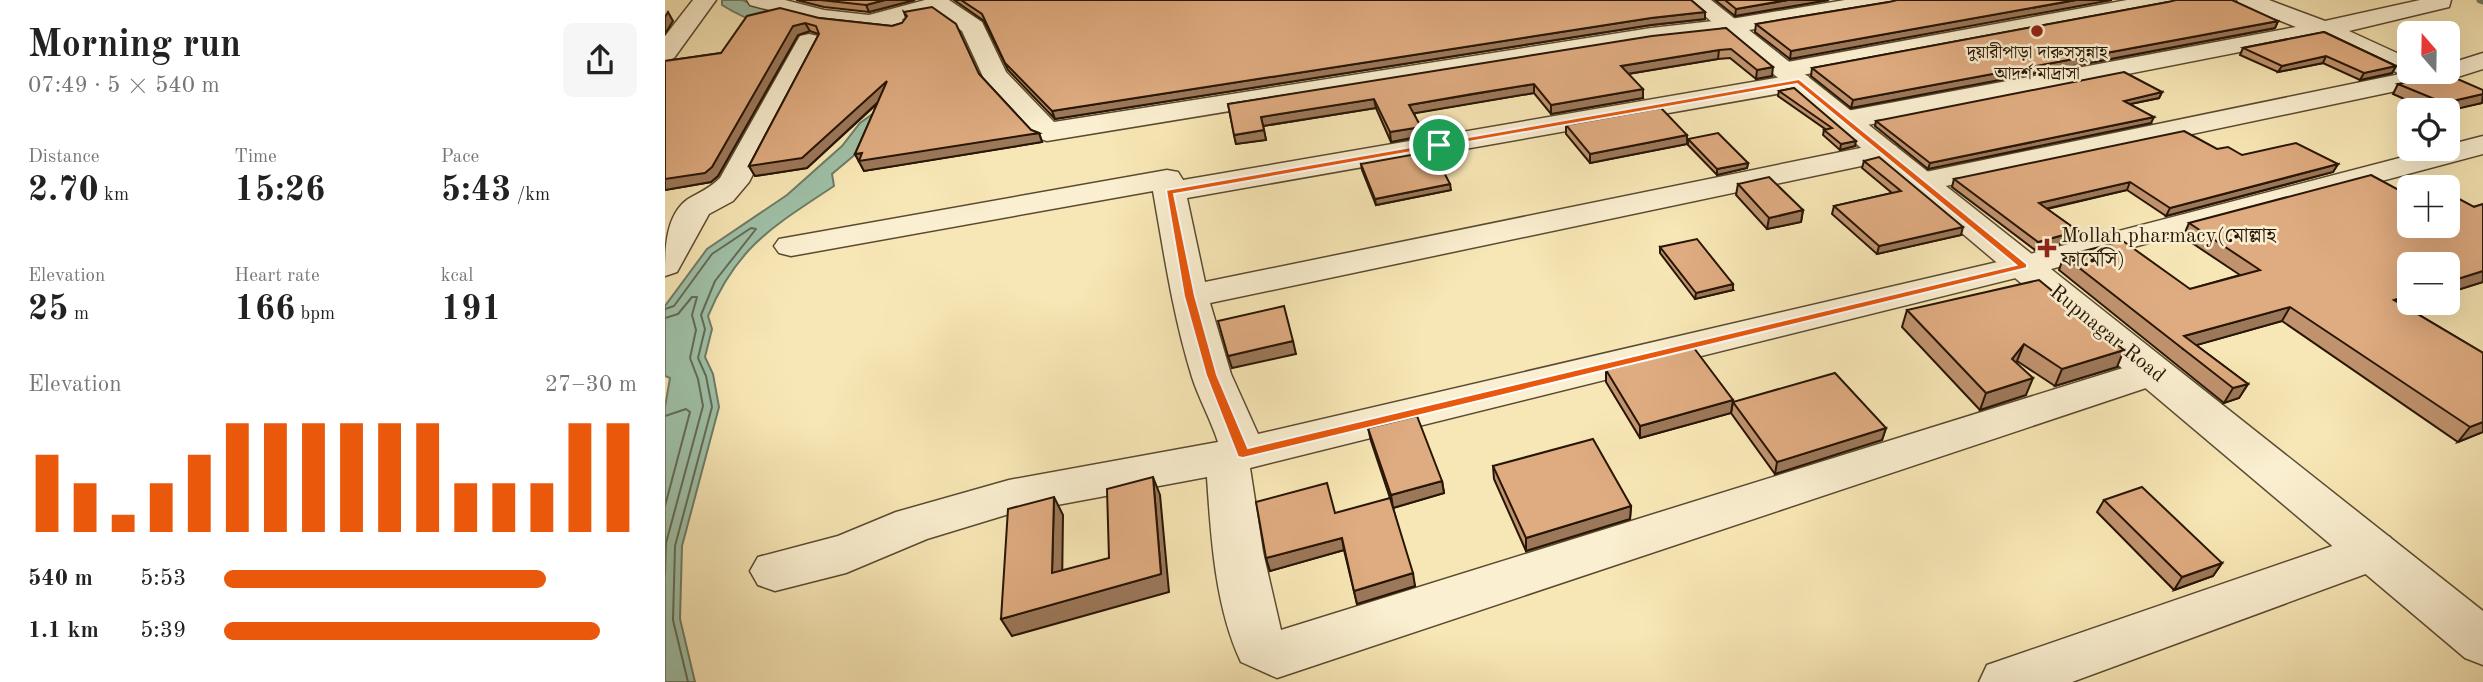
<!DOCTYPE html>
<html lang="en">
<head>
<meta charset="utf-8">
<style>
	body { margin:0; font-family:"Old Standard TT","Noto Serif Bengali",serif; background:#f6f6f6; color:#222; height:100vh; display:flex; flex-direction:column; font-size:26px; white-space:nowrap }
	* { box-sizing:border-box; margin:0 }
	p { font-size:23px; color:#767676 }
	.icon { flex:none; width:38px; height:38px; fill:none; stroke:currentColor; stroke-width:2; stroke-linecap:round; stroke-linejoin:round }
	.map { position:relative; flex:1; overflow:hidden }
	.details { display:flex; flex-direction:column; background:#fff; width:665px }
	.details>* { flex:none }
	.needle { width:46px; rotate:340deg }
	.tools { position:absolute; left:1732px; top:21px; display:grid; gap:14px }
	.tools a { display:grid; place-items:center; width:63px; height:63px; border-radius:10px; background:#fff; box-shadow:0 7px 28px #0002; font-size:35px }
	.pin { position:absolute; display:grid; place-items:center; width:60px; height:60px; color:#fff; margin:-30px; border:4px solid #fff; border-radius:50%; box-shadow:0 2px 7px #0007 }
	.round { display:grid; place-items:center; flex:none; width:74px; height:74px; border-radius:10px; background:#f6f6f6 }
	.overview { display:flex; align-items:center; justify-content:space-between; height:119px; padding:0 28px }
	h1 { font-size:38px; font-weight:700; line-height:52px }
	.figures { display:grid; grid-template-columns:repeat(3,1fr); gap:10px; height:119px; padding:7px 28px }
	.figures div { display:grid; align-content:center }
	.figures b { font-size:35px; font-weight:700 }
	.figures small { font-size:19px; font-weight:400 }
	.figures p { font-size:19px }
	.chart { height:196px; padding:14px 28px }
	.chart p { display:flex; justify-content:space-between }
	.chart svg { width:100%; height:126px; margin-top:7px; stroke:#ea580c; stroke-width:6 }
	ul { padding:0 28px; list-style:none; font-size:23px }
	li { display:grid; grid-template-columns:112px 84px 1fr; align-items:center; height:52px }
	li i { height:18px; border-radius:9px; background:#ea580c }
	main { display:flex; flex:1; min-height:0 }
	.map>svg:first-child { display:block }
	.water { fill:#9fc1a8; stroke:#6f7c67; stroke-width:2 }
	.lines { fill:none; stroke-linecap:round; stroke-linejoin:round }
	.shore { stroke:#636b56; stroke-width:2 }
	.stream { stroke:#6f7c67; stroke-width:7 }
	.minor-casing { stroke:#5b4a31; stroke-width:3 }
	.tertiary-casing { stroke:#5b4a31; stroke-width:3 }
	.minor { fill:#faefd0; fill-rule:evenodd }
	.tertiary { fill:#faefd0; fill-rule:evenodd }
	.wall { fill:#c0936e; stroke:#271505; stroke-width:2 }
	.shaded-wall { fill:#9c785a; stroke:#271505; stroke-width:2 }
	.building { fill:#dfab80; stroke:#271505; stroke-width:2 }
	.route { fill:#ea580c; stroke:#fff; stroke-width:2; fill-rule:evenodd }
	.poi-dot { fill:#8f2418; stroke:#faefd0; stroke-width:2.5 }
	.labels { text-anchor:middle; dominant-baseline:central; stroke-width:5; stroke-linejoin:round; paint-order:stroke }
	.far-poi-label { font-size:18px; fill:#271505; stroke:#faefd0 }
	.poi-label { font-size:21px; fill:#271505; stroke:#faefd0; text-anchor:start }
	.street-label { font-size:21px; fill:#271505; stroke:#faefd0 }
</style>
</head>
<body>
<main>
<section class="details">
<div class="overview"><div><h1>Morning run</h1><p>07:49 · 5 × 540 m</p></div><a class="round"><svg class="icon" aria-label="share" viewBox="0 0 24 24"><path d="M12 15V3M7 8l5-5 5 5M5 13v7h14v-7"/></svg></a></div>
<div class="figures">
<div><p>Distance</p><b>2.70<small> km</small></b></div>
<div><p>Time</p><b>15:26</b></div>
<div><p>Pace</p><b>5:43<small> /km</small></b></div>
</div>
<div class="figures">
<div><p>Elevation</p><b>25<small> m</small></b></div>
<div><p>Heart rate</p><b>166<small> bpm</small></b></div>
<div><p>kcal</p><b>191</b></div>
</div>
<div class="chart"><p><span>Elevation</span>27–30 m</p>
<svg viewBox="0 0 160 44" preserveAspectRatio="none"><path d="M5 44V17M15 44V27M25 44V38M35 44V27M45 44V17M55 44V6M65 44V6M75 44V6M85 44V6M95 44V6M105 44V6M115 44V27M125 44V27M135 44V27M145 44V6M155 44V6"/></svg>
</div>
<ul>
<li><b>540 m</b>5:53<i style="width:78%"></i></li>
<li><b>1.1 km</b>5:39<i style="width:91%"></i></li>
</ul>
</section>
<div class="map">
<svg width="1818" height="682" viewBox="0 0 1818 682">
	<rect width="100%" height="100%" fill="#f8e7b6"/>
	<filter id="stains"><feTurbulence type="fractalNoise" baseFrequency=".00286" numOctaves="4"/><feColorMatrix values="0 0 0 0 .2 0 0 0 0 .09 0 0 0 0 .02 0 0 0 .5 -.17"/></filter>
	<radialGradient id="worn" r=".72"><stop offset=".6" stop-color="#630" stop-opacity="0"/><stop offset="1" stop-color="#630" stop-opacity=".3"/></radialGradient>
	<path class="water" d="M 57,0 L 77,0 L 105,11 L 246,34 L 236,116 L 167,174 L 169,186 C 109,226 72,246 43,316 L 47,329 L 40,357 L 48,374 L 54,407 L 17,546 L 15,619 L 30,682 L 0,682 L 0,407 L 5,378 L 0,376 L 0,306 L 42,249 L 122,195 L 177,146 L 195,123 L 227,100 L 168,36 C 125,31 95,29 57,5 Z"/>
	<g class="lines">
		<g class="shore">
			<polyline points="0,309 9,306 47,254 86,228 91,229 50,281 36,315 40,329 33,358 41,376 47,407 10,546 8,620 23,682"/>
			<polyline points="0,318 13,314 27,297 32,297 27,315 31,330 25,358 33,379 38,406 1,543 0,575"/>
			<polyline points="0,416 21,409 25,412 0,506"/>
		</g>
		<polyline class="stream" points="1815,0 1818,1"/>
		<defs>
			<g id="minor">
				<polygon points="28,0 51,0 9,58 0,61 0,36"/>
				<polygon points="82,0 120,0 159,10 204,15 260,0 284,0 317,22 341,72 389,122 986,28 1066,19 1180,0 1233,0 1230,5 1222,7 1066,33 986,42 382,141 372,138 320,81 297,31 271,12 237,19 243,25 239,30 231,32 158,24 85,5"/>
				<path d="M 1462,0 L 1511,0 L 1508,5 L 1500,7 L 1137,75 L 1143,76 L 1147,82 L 1143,88 L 1134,90 L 522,198 L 540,282 L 1220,143 L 1231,146 L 1235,152 L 1231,158 L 1220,161 L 545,303 L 566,374 L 593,434 L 1354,257 L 1769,149 L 1783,149 L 1783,145 L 1818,136 L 1818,154 L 1371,273 L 585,468 L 598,552 L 616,630 L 1474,363 L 1488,359 L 1502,363 L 1508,372 L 1502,381 L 612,678 L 576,662 C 550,607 546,537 542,477 L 344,514 L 262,539 L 181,573 L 110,591 L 93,585 L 85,571 L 93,557 L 173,536 L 231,512 L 344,480 L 553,442 C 546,420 534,399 527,377 C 508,316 499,253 488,191 L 126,256 L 114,253 L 109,246 L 114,239 L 502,170 L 513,172 L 518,180 L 1117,77 L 1111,76 L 1107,70 L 1111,64 Z"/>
				<polygon points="1572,0 1604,0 1660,21 1755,0 1786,0 1784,7 1684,31 1745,59 1745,72 1783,72 1783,64 1818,53 1818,69 1783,80 1257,191 1246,189 1241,182 1246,175 1735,74 1656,36 1182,129 1172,126 1168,120 1172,114 1182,111 1631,27 1575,5"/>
				<path d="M 144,34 L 153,36 L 156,41 L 84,182 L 68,201 L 44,214 L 12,272 L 0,276 C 0,251 0,215 23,199 C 35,192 45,188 55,178 L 132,41 L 135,36 Z"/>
				<polygon points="1708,532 1725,537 1732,551 1725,565 1407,682 1314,682 1322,665"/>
			</g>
			<polygon id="tertiary" points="1021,0 1046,0 1818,611 1818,665 1800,658"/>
		</defs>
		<use href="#minor" class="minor-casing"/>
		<use href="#tertiary" class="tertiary-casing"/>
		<use href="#minor" class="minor"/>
		<use href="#tertiary" class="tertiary"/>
	</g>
	<g class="wall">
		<polygon points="131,0 250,0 204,12 159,7"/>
		<polygon points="289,0 1026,0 1040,12 1040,19 986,25 390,119 343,70 319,21"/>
		<polygon points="1050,0 1164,0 1070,16"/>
		<polygon points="1224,2 1125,59 1090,32 1091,24"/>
		<polygon points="1503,2 1613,21 1610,28 1186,108 1146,76 1147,68"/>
		<polygon points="239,12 314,74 366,130 374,133 377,142 199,171 190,154 213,103 142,168 90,176 84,166 154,34 145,31 133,35 53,176 46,182 0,190 0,61 56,53 154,18 227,26 237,23 241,18"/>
		<polygon points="1061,28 1107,76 1091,79 1065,58 1053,59 963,74 978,98 886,114 869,93 808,103 749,113 757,136 726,142 711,108 598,126 601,140 571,144 563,104"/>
		<polygon points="1659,32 1731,66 1727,73 1695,80 1658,63 1613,72 1575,55 1578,48"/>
		<polygon points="1733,84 1817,103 1783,110 1764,110 1728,94"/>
		<polygon points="1129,88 1190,146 1175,150 1158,135 1159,130 1160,129 1113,96 1114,91"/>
		<polygon points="1497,92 1494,98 1465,104 1486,123 1263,169 1210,126 1211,121"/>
		<polygon points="901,125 1022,144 925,163 901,134"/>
		<polygon points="1023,139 1083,163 1082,168 1052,175 1023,145"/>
		<polygon points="1552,149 1577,155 1673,164 1668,172 1501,216 1462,190 1382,209 1413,231 1410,240 1370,250 1287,187 1289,179"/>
		<polygon points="1199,161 1296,235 1212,254 1167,214 1169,206 1227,193 1197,168"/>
		<polygon points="696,164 786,190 711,205 697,170"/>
		<polygon points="1073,184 1138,210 1136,222 1102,229 1071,195"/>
		<polygon points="1818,204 1818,282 1783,293 1783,264 1745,303 1754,303 1741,307 1818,353 1818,432 1793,442 1617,321 1531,345 1583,384 1574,398 1559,403 1394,270 1399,256 1525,289 1575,275 1518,237 1524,223 1745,226"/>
		<polygon points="995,247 1068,290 1030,299 995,253"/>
		<polygon points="1242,310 1452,367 1390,386 1352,361 1351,362 1361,395 1315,410 1237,327"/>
		<polygon points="941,370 1066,413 975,438 941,382"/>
		<polygon points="1068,402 1221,428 1217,440 1110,474 1066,413"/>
		<polygon points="703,428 777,481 779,493 728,508 750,586 692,604 679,550 605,571 601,558 725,498 706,441"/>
		<polygon points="828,466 966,506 965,519 861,551 829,479"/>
		<polygon points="1439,500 1557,563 1548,576 1509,590 1432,512"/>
	</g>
	<g class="shaded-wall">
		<polygon points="220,0 250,0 204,12 201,5"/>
		<polygon points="1123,0 1164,0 1070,16 1071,9"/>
		<polygon points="1411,0 1447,0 1125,59 1126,51"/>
		<polygon points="3,12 8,21 0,34 0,17"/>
		<polygon points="1040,12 1040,19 986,25 390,119 387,111 986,18"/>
		<polygon points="1613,21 1610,28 1186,108 1188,100"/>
		<polygon points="140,23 145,31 133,35 53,176 46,182 0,190 0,179 128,26"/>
		<polygon points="1054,50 1053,59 956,75 956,66"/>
		<polygon points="1661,56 1658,63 1613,72 1617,66"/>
		<polygon points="1731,66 1727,73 1695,80 1699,73"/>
		<polygon points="1108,67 1107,76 1091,79 1092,70"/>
		<polygon points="222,81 226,90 142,168 90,176 84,166"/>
		<polygon points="869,84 869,93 745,114 744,105"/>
		<polygon points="978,89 978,98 886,114 886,105"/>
		<polygon points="1497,92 1494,98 1456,106 1459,101"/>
		<polygon points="1818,94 1817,103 1783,111 1783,110 1774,110 1779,103"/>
		<polygon points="709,99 711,108 598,126 596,117"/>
		<polygon points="1489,117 1486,123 1263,169 1265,163"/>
		<polygon points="756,127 757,136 726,142 725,132"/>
		<polygon points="599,130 601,140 571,144 569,135"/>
		<polygon points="374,133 377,142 199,171 190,154"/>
		<polygon points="1022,135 1022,144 925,163 925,154"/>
		<polygon points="1191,141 1190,146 1175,150 1176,144"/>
		<polygon points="1083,163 1082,168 1052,175 1052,169"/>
		<polygon points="1673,164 1668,172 1501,216 1505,208"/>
		<polygon points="1465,182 1462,190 1371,211 1374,203"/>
		<polygon points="785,184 786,190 711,205 710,199"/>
		<polygon points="1138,210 1136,222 1102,229 1104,218"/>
		<polygon points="1298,227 1296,235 1212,254 1214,246"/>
		<polygon points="1413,231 1410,240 1370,250 1373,242"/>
		<polygon points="1818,271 1818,282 1783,293 1783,282"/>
		<polygon points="1068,284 1068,290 1030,299 1031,293"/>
		<polygon points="1745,295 1745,303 1754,303 1720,314 1729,300"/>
		<polygon points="1625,307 1617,321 1518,349 1519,336"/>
		<polygon points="628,341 631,354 567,368 563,356"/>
		<polygon points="1359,344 1352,361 1341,375 1347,359"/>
		<polygon points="1459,350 1452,367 1390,386 1397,369"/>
		<polygon points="1368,378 1361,395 1315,410 1321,393"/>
		<polygon points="1583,384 1574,398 1559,403 1568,388"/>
		<polygon points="1068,400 1066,413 975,438 975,426"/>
		<polygon points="1818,422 1818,432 1793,442 1805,427"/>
		<polygon points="1221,428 1217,440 1110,474 1112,462"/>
		<polygon points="488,477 495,495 504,592 347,636 336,619 496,574"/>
		<polygon points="777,481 779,493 728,508 726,495"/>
		<polygon points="389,497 398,515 397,591 387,573"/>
		<polygon points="966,506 965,519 861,551 861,538"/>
		<polygon points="677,538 679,550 605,571 601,558"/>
		<polygon points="1557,563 1548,576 1509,590 1517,577"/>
		<polygon points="748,573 750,586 692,604 689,591"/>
	</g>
	<g class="building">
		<polygon points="155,0 220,0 201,5"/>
		<polygon points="296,0 1026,0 1040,12 986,18 387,111 340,63 317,14"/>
		<polygon points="1060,0 1123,0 1071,9"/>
		<polygon points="1232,0 1411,0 1126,51 1091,24 1224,2"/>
		<polygon points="1511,0 1567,0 1613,21 1188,100 1147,68 1503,2"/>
		<polygon points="267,7 291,24 314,74 366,130 374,133 194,161 197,153 190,154 222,81 137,158 84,166 154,34 151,26 140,23 128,26 47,167 40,173 0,179 0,61 56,53 82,16 115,8 154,18 227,26 237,23 242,16 239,12"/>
		<polygon points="1061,28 1108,67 1092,70 1066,49 1054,50 956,66 978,89 886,105 869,84 807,94 744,105 756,127 725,132 709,99 596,117 599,130 569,135 563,104 987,36"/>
		<polygon points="1659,32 1731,66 1699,73 1661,56 1617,66 1578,48"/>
		<polygon points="1459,72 1497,92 1459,101 1489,117 1265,163 1211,121"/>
		<polygon points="1781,74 1818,90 1818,94 1779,103 1733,84"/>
		<polygon points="1129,88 1191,141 1176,144 1159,130 1167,128 1114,91"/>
		<polygon points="996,108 1022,135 925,154 901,125"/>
		<polygon points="1519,131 1552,149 1563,147 1577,155 1631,143 1673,164 1505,208 1465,182 1374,203 1413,231 1373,242 1289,179"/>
		<polygon points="1053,133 1083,163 1052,169 1023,139"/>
		<polygon points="768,151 785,184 710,199 696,164"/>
		<polygon points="1214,157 1298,227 1214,246 1169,206 1236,191 1199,161"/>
		<polygon points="1706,175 1745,196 1745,226 1783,226 1783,193 1809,207 1818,204 1818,271 1783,282 1783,264 1745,264 1745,295 1729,300 1818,353 1818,422 1805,427 1625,307 1519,336 1583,384 1568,388 1399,256 1458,241 1525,289 1595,270 1524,223"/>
		<polygon points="1104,177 1138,210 1104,218 1073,184"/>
		<polygon points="1032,239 1068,284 1031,293 995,247"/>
		<polygon points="1374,280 1459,350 1397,369 1359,344 1347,359 1368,378 1321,393 1242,310"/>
		<polygon points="619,306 628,341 563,356 553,321"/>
		<polygon points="1029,348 1068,400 975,426 941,370"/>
		<polygon points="1170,373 1221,428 1112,462 1068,402"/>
		<polygon points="752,416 777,481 726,495 703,428"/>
		<polygon points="928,439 966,506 861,538 828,466"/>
		<polygon points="488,477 496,574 336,619 343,509 389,497 387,573 444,558 442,489"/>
		<polygon points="662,483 670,513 725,498 748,573 689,591 677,538 601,558 591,502"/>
		<polygon points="1477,487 1557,563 1517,577 1439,500"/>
	</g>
	<path class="route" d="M 1134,79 L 1362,264 L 1362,268 L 578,458 L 573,457 L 541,375 L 519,296 L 501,190 ZM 1132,84 L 1351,265 L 583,448 L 552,375 L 530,296 L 509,194 Z"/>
	<g class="poi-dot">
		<circle cx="1372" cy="31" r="7"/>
		<path d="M1378.5 237.5h7v7h7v7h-7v7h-7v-7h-7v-7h7z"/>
	</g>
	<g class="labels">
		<g class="far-poi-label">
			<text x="1372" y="53">দুয়ারীপাড়া দারুসসুন্নাহ<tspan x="1372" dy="21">আদর্শ মাদ্রাসা</tspan></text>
		</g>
		<g class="poi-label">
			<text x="1396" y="236">Mollah pharmacy(মোল্লাহ<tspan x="1396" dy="24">ফার্মেসি)</tspan></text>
		</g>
		<g class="street-label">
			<text transform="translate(1442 334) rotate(39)">Rupnagar Road</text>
		</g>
	</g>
	<rect width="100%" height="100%" filter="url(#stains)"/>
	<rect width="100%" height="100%" fill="url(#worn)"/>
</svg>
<div class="tools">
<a><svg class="needle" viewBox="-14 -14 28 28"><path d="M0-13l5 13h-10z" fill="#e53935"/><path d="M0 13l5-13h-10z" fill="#767676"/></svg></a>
<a><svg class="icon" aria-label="locate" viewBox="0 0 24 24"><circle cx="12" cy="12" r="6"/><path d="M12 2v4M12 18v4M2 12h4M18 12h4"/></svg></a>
<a>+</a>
<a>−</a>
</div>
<div class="pin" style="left:774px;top:145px;background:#1e9e55"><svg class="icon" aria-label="arrive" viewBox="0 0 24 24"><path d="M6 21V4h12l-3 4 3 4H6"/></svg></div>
</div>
</main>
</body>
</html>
